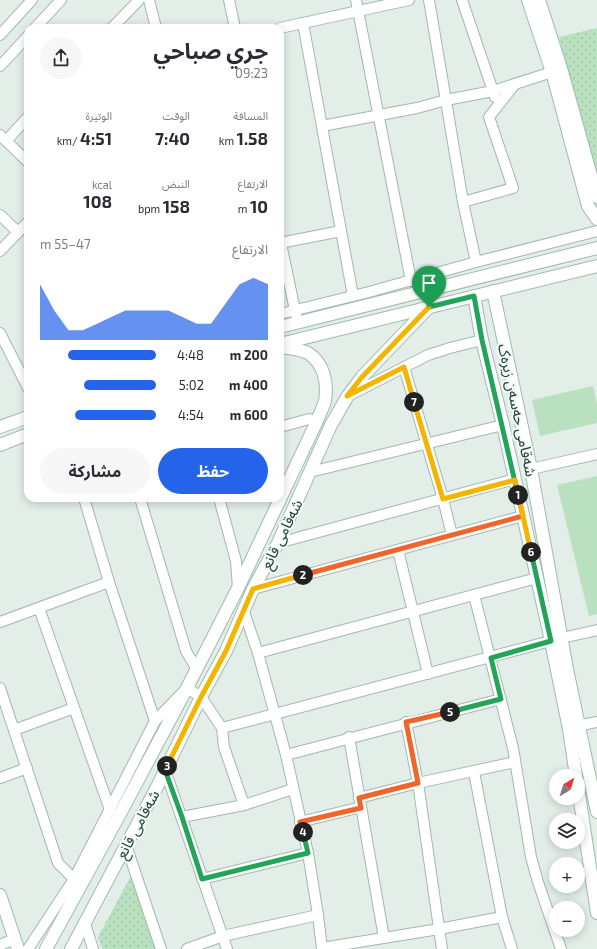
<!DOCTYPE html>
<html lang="ar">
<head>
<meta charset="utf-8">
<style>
	body { margin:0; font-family:"Exo 2","Noto Sans Arabic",sans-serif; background:#f7f7f7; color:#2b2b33; direction:rtl; height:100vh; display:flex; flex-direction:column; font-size:15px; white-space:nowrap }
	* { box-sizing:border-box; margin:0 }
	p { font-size:13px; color:#7c7c81 }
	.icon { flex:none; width:22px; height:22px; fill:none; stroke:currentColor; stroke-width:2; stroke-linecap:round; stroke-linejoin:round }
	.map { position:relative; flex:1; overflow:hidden; direction:ltr }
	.drawer { position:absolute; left:24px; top:24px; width:260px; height:478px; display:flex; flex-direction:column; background:#fff; border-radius:12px; box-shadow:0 2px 10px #0003; direction:rtl }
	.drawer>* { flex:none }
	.needle { width:26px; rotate:38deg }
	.fabs { position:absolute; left:549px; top:769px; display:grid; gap:8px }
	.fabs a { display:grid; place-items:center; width:36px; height:36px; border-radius:50%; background:#fff; box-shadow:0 2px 10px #0003; font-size:20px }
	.pin { position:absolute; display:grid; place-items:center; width:34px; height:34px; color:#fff; margin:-41px -17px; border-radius:50% 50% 50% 0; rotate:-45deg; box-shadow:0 0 4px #0007 }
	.pin .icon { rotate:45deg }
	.km { position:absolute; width:20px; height:20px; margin:-10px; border-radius:50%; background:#222; color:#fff; font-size:11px; line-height:20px; text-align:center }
	.round { display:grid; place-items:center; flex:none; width:42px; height:42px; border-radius:21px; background:#f7f7f7 }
	.head { display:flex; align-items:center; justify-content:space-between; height:68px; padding:0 16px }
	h1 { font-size:22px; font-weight:700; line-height:30px }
	.metrics { display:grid; grid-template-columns:repeat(3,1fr); gap:6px; height:68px; padding:4px 16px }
	.metrics div { display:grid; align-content:center }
	.metrics b { font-size:17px; font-weight:700 }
	.metrics small { font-size:11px; font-weight:400 }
	.metrics p { font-size:11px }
	.chart { height:112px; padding:8px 16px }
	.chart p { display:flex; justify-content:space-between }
	.chart svg { width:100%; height:72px; margin-top:4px; fill:#2563eb; opacity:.7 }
	.button { display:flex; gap:8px; margin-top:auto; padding:8px 16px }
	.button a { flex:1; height:46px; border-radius:24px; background:#2563eb; color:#fff; font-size:16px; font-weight:700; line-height:46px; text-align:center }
	.button a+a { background:#f7f7f7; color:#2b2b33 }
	ul { padding:0 16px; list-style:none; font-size:13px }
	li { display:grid; grid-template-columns:64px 48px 1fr; align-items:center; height:30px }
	li i { height:10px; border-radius:5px; background:#2563eb }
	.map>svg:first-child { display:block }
	.green { fill:#b9e1c0 }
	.park { fill:url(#park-dots) }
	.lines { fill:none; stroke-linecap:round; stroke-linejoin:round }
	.street-casing { stroke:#a4b7ae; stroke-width:12 }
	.secondary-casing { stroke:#9fbbae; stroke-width:14 }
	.street { stroke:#fff; stroke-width:10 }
	.secondary { stroke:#fff; stroke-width:12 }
	.split-1-casing { stroke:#fff; stroke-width:8 }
	.split-2-casing { stroke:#fff; stroke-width:8 }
	.split-3-casing { stroke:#fff; stroke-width:8 }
	.split-4-casing { stroke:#fff; stroke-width:8 }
	.split-5-casing { stroke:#fff; stroke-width:8 }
	.split-6-casing { stroke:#fff; stroke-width:8 }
	.split-7-casing { stroke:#fff; stroke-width:8 }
	.split-8-casing { stroke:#fff; stroke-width:8 }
	.split-1 { stroke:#22a559; stroke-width:5 }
	.split-2 { stroke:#f0652b; stroke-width:5 }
	.split-3 { stroke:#f5b400; stroke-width:5 }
	.split-4 { stroke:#22a559; stroke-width:5 }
	.split-5 { stroke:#f0652b; stroke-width:5 }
	.split-6 { stroke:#22a559; stroke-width:5 }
	.split-7 { stroke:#f5b400; stroke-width:5 }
	.split-8 { stroke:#f5b400; stroke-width:5 }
	.labels { text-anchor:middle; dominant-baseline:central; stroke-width:4; stroke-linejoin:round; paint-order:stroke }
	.street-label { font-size:15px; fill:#204135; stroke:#f3faf6 }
</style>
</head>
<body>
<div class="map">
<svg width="597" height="949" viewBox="0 0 597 949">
	<defs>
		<pattern id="park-dots" width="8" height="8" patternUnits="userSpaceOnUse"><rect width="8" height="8" fill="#b9e1c0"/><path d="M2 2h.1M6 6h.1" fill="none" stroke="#9fc2a6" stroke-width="1.8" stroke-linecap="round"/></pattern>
	</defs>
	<rect width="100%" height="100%" fill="#e2eee7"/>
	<g class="green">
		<polygon points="593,386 597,404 597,423 540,436 532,400"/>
		<polygon points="597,476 597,614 589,616 557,485"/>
	</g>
	<g class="park">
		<polygon points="597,28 597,179 559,37"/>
		<polygon points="132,874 157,949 102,949 98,937"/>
	</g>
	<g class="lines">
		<defs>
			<g id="street">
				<polyline points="149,0 156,28"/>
				<polyline points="229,0 235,28"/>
				<polyline points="356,0 411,281"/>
				<polyline points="429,0 463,202 476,262"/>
				<polyline points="462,0 495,97"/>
				<polyline points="303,23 353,296"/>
				<polyline points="35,28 61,0"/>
				<polyline points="112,28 139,0"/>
				<polyline points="280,28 409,0"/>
				<polyline points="0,35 32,0"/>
				<polyline points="0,66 28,36"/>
				<polyline points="322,126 417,108 446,100 493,91 552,72"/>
				<polyline points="0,135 28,162"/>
				<polyline points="6,141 28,117"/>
				<polyline points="463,202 513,188 489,117 515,84"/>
				<polyline points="0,215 18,232"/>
				<polyline points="280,239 296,315"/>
				<polyline points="280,243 341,231"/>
				<polyline points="0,251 28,222"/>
				<polyline points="280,314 369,292 476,262 597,231"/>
				<polyline points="0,333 28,388"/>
				<polyline points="404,367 443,499 452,535"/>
				<polyline points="348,396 428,355 450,348 482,340"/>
				<polyline points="280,427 309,419 317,421"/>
				<polyline points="531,469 597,454"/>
				<polyline points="310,472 503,425"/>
				<polyline points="84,498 109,582 155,721"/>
				<polyline points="140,498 186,651 196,668"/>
				<polyline points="219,498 236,561 238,588"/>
				<polyline points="278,543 515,479"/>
				<polyline points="398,550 428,674"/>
				<polyline points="253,589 523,516"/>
				<polyline points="474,595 513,748 531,857 538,882 561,949"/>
				<polyline points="39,608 110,810"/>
				<polyline points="243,609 258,653 286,755 308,853 318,915 322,949"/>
				<polyline points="0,622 109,582"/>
				<polyline points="258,653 537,578"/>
				<polyline points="0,688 58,863 74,879"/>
				<polyline points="406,722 418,783 442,949"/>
				<polyline points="572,727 597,722"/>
				<polyline points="222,728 224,747 244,805"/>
				<polyline points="14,730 74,708"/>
				<polyline points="349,737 384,938"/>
				<polyline points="286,755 501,699"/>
				<polyline points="165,770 227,949"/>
				<polyline points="474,772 502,917 512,949"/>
				<polyline points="0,778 27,768"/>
				<polyline points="359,798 418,783 515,762"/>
				<polyline points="182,817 244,805 293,789"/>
				<polyline points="300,822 361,807"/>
				<polyline points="126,845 161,949"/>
				<polyline points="202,879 308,853"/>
				<polyline points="85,923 93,949"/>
				<polyline points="0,945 15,939"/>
				<polyline points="322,948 439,929 502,917"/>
				<polyline points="28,949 74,879 155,721 187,688 201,697 222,728 562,638 597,630"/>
				<polyline points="187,949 223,936 318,915"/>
			</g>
			<g id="secondary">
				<polyline points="528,0 552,72 588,206 597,219"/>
				<polyline points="539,0 561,68 597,197"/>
				<polyline points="493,291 531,469 567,669 597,812"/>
				<polyline points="474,296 482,340 503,425 551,641 569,729 576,776"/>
				<polyline points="280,327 597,248"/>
				<polyline points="280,344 597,266"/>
				<polyline points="0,427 28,417"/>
				<polyline points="0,445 28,434"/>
				<polyline points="578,788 597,913"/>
				<polyline points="0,895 18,949"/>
				<path d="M 46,949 L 121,812 L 187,688 L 238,588 L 317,421 C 319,415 323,408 325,401 C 328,383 324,363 308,353 C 300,349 289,348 280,347"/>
				<polyline points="71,949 158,785 201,697 226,651 253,589 278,543 331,425 347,397 362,377 429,307"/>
			</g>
		</defs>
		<use href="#street" class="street-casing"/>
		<use href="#secondary" class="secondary-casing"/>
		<use href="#street" class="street"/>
		<use href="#secondary" class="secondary"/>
	</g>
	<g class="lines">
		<defs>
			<polyline id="split-1" points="429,307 474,296 482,340 518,495"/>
			<polyline id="split-2" points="303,575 523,516 518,495"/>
			<polyline id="split-3" points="167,766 201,697 226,651 253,589 303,575"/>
			<polyline id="split-4" points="167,766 165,770 182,817 202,879 308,853 303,832"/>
			<polyline id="split-5" points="303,832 300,822 361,808 359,798 418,783 406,722 450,712"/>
			<polyline id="split-6" points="450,712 501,699 491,658 551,641 531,552"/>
			<polyline id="split-7" points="414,402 443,499 515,480 531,552"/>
			<polyline id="split-8" points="414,402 404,367 347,396 362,377 429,307"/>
		</defs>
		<use href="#split-1" class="split-1-casing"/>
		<use href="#split-2" class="split-2-casing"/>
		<use href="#split-3" class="split-3-casing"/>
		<use href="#split-4" class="split-4-casing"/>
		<use href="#split-5" class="split-5-casing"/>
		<use href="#split-6" class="split-6-casing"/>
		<use href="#split-7" class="split-7-casing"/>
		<use href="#split-8" class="split-8-casing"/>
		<use href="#split-1" class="split-1"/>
		<use href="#split-2" class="split-2"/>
		<use href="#split-3" class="split-3"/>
		<use href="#split-4" class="split-4"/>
		<use href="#split-5" class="split-5"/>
		<use href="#split-6" class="split-6"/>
		<use href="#split-7" class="split-7"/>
		<use href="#split-8" class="split-8"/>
	</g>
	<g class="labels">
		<g class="street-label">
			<text transform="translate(518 410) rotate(78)">شەقامی حەسەن زیرەک</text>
			<text transform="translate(281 534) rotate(-64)">شەقامی قانع</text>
			<text transform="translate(137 824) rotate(-62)">شەقامی قانع</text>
		</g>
	</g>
</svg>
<div class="fabs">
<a><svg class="needle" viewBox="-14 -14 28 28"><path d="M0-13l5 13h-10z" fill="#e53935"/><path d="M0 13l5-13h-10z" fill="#7c7c81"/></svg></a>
<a><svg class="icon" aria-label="layers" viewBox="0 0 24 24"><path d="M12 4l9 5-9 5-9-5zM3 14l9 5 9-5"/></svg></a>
<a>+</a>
<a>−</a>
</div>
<div class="pin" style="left:429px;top:307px;background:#1e9e55"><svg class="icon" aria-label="arrive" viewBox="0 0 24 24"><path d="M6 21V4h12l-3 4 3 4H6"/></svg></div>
<b class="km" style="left:518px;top:495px">1</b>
<b class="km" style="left:303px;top:575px">2</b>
<b class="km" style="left:167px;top:766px">3</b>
<b class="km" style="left:303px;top:832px">4</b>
<b class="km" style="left:450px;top:712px">5</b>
<b class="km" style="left:531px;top:552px">6</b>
<b class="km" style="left:414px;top:402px">7</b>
<section class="drawer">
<div class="head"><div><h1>جري صباحي</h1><p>09:23</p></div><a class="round"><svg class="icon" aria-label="share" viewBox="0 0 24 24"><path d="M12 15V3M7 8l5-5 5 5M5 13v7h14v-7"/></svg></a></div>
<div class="metrics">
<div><p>المسافة</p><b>1.58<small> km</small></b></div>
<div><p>الوقت</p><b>7:40</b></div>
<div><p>الوتيرة</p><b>4:51<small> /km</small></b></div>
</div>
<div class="metrics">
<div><p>الارتفاع</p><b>10<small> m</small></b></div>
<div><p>النبض</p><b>158<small> bpm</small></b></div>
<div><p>kcal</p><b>108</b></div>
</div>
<div class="chart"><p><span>الارتفاع</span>47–55 m</p>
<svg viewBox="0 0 160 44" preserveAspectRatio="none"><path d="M0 44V10L10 26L20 38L30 38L40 34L50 30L60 26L70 26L80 26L90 26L100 30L110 34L120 34L130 22L140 10L150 6L160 10V44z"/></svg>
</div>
<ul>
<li><b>200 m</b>4:48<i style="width:76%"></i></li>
<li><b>400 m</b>5:02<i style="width:62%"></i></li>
<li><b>600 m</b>4:54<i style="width:70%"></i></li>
</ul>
<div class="button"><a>حفظ</a><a>مشاركة</a></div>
</section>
</div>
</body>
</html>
